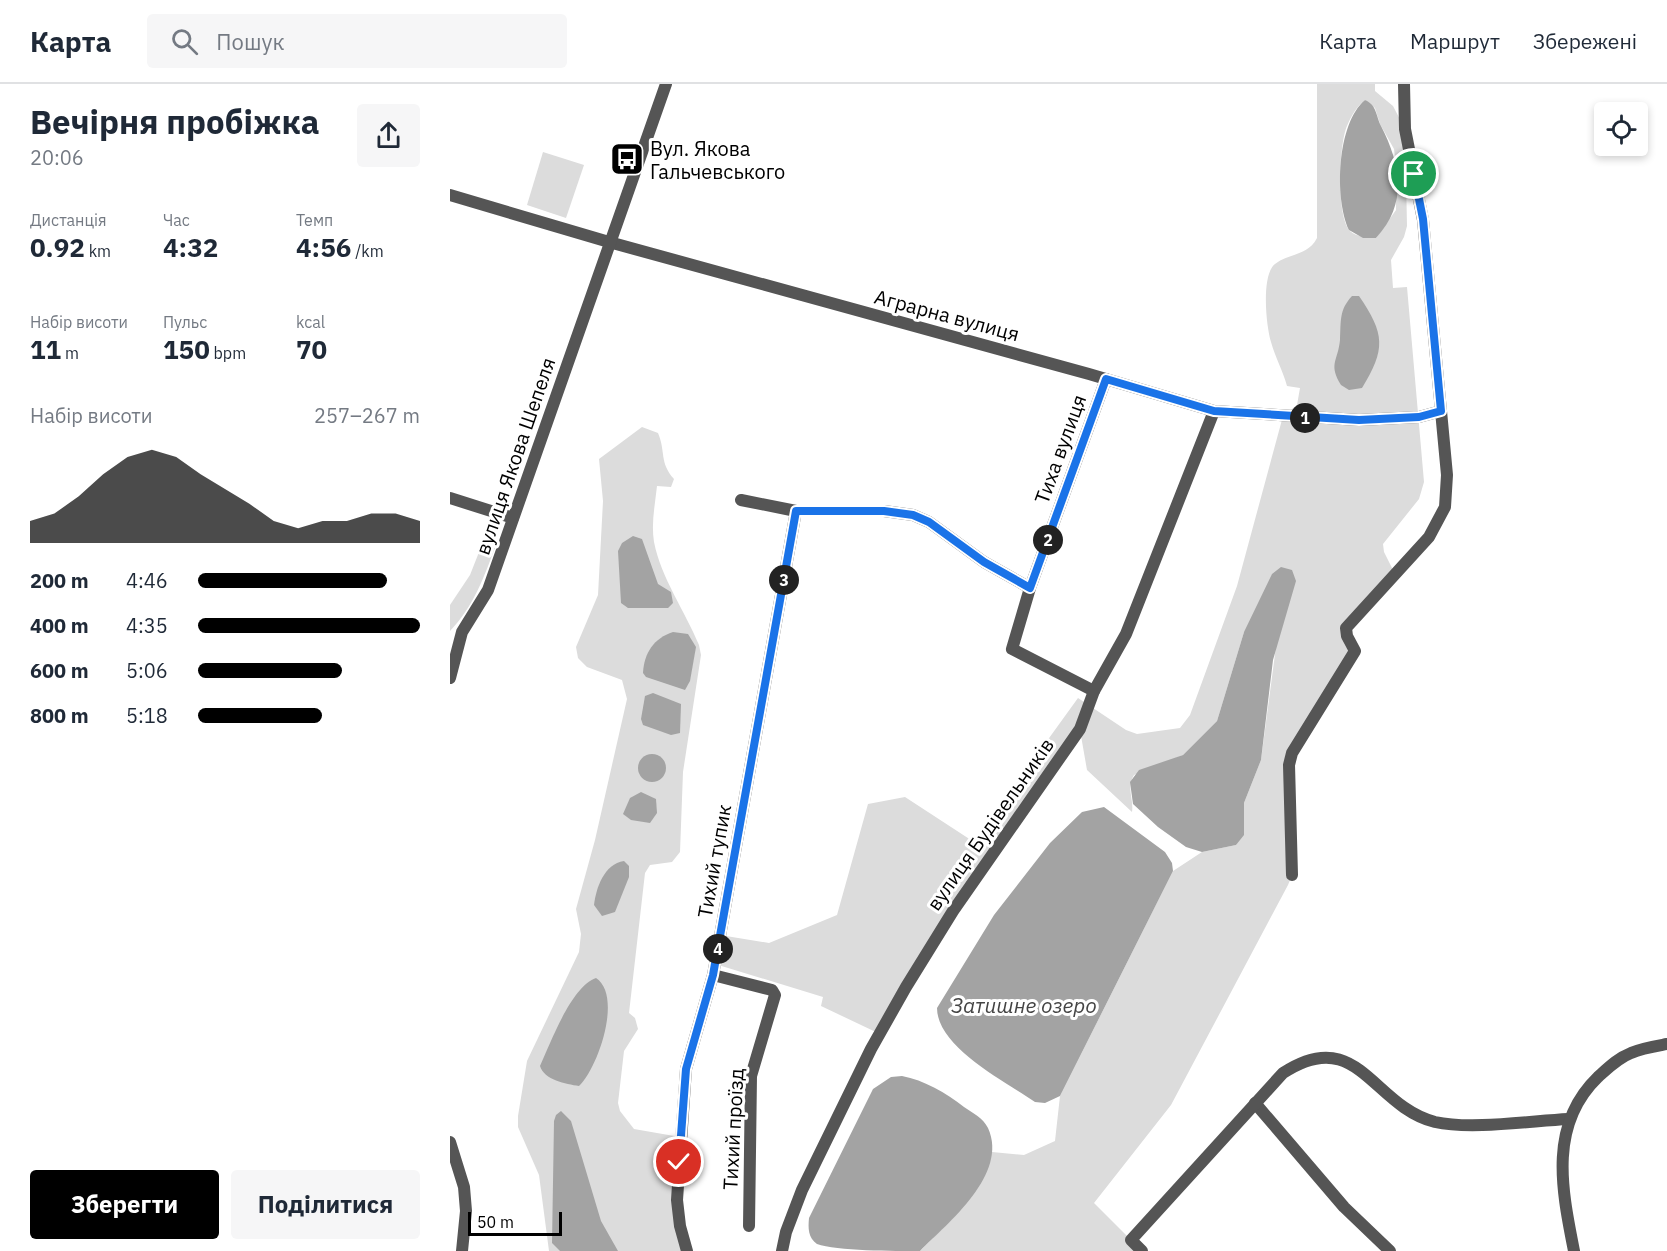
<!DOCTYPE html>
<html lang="uk">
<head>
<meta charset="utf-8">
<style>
	body { margin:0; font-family:"IBM Plex Sans",sans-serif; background:#f6f6f7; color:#1f2937; height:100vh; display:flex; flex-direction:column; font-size:22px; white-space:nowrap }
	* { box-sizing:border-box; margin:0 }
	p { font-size:20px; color:#747a83 }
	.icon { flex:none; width:33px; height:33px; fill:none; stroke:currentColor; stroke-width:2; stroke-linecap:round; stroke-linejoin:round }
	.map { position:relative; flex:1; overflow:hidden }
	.sheet { display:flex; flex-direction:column; background:#fff; width:450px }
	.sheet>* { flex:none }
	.buttons { position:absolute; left:1144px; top:18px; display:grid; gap:12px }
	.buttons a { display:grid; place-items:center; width:54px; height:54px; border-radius:6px; background:#fff; box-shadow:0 3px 9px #0003; font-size:30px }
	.scale { position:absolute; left:18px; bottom:15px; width:94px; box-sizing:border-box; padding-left:6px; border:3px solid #000; border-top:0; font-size:16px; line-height:21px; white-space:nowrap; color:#000; -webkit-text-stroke:4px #fff; paint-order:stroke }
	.pin { position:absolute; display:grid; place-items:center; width:51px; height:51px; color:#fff; margin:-26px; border:3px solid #fff; border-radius:50%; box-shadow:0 2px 6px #0007 }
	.km { position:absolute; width:30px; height:30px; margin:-15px; border-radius:50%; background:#222; color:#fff; font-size:16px; line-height:30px; text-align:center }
	.round { display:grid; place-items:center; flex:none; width:63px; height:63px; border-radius:6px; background:#f6f6f7 }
	.overview { display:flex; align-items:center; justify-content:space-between; height:102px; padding:0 30px }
	h1 { font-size:33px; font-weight:700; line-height:45px }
	.metrics { display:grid; grid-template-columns:repeat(3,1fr); gap:9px; height:102px; padding:6px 30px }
	.metrics div { display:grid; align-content:center }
	.metrics b { font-size:26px; font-weight:700 }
	.metrics small { font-size:16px; font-weight:400 }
	.metrics p { font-size:16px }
	.chart { height:168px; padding:12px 30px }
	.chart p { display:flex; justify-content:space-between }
	.chart svg { width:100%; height:108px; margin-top:6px; fill:#000; opacity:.7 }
	.primary-button { display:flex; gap:12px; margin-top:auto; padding:12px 30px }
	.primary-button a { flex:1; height:69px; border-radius:6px; background:#000; color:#fff; font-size:24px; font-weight:700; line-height:69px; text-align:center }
	.primary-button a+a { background:#f6f6f7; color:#1f2937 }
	ul { padding:0 30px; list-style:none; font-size:20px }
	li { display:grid; grid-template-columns:96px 72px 1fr; align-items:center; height:45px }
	li i { height:15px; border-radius:8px; background:#000 }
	header { display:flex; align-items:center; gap:36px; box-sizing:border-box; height:84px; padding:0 30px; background:#fff; border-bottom:2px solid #e0e1e3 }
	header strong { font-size:28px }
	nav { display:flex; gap:33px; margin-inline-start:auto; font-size:21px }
	.search { width:420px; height:54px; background:#f6f6f7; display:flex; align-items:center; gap:15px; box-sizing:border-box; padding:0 21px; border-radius:6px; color:#747a83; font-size:22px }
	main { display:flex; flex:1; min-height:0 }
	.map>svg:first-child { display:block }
	.green { fill:#dcdcdc; fill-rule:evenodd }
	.water { fill:#a3a3a3 }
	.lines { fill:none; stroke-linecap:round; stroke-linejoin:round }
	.street { stroke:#555; stroke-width:12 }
	.route-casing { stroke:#fff; stroke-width:12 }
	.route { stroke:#1a73e8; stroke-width:8 }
	.labels { text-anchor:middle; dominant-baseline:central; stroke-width:6; stroke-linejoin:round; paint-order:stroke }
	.poi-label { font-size:20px; fill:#000; stroke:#fff; text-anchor:start }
	.street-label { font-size:20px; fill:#000; stroke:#fff }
	.water-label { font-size:21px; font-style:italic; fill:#444; stroke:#fff }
</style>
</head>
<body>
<header>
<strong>Карта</strong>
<div class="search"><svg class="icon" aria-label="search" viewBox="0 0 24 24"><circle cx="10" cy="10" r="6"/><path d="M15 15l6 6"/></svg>Пошук</div>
<nav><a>Карта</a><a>Маршрут</a><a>Збережені</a></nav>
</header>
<main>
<section class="sheet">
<div class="overview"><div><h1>Вечірня пробіжка</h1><p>20:06</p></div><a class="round"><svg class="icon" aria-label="share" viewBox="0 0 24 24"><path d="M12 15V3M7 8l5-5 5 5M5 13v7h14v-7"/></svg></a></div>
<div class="metrics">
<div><p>Дистанція</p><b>0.92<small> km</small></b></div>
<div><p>Час</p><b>4:32</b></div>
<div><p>Темп</p><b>4:56<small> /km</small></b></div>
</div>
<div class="metrics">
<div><p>Набір висоти</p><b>11<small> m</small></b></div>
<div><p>Пульс</p><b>150<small> bpm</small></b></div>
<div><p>kcal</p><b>70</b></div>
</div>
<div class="chart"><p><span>Набір висоти</span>257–267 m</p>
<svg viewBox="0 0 160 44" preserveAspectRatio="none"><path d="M0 44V35L10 32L20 25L30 16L40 9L50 6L60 9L70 16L80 22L90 28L100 35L110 38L120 35L130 35L140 32L150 32L160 35V44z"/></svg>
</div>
<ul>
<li><b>200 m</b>4:46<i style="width:85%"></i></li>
<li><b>400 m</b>4:35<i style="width:100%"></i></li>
<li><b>600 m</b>5:06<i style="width:65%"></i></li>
<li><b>800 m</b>5:18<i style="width:56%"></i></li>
</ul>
<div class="primary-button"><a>Зберегти</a><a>Поділитися</a></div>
</section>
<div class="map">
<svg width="1217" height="1167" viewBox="0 0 1217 1167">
	<rect width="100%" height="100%" fill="#fff"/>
	<g class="green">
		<path d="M 867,0 L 925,0 L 925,7 L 943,22 L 955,45 L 957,142 L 954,153 L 941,176 L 943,204 L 957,203 L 974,398 L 969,415 L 933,460 L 934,468 L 945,490 L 896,543 L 905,567 L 842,669 L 842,791 L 838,801 L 721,1021 L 644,1119 L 692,1167 L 470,1167 C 502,1135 529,1113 542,1068 L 574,1071 L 605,1057 L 610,1012 L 723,787 L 752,768 L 786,761 L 794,744 L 794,719 L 811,676 L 827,555 L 794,548 L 767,637 L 733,671 L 684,691 C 676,704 684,715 682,728 L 637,686 L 630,646 L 503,827 L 430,950 L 371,922 L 373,913 L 265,880 L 276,852 L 319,859 L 387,831 L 418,720 L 455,713 L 524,758 L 628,614 L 676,646 L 687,650 L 730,644 L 740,631 L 787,502 L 833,332 L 847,321 L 850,304 L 837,302 C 833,287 825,273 821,258 C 816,242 811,191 825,180 C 839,169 858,172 867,154 ZM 915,16 L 925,24 L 930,40 L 944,65 L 946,81 L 946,126 L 926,154 C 917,153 906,153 900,147 C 886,132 889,60 897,42 C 901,32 907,22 915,16 Z"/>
		<polygon points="93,68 134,81 116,134 77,121"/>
		<path d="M 192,343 L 208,349 C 216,368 209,378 224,395 L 221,403 L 207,402 C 205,421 201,439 204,458 C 211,494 235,527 249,561 L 251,571 L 233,688 L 230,768 L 222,778 L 200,781 L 195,789 L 179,929 L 185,934 L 188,945 L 174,967 L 168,1019 L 170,1027 L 184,1045 L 230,1053 L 229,1091 L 237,1167 L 99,1167 L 89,1091 L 68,1043 L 68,1032 L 77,977 L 129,868 L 131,850 L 126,825 L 145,756 L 177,615 L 172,596 L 137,583 L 128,574 L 126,563 L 148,511 L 153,417 L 149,375 Z"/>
		<path d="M 33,458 L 46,461 C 34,493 24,522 0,547 L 0,521 L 20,491 Z"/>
	</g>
	<g class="water">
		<path d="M 915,16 C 927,21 926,32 931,42 C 951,81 958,120 926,154 L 913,154 L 899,146 C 884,114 887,39 915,16 Z"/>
		<path d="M 902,212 L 909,212 C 935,250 936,265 912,304 L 899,306 L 891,301 C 878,280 888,277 890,256 C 891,237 889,226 902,212 Z"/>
		<polygon points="183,452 192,455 208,500 221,508 223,519 218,524 178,524 171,519 168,467 172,459"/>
		<polygon points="831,483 842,486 846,497 823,576 811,676 794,719 794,751 786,761 752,768 736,763 708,743 683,720 680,698 689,686 733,671 767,637 794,548 822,490"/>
		<path d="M 223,548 L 238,550 L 246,563 L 240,597 L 235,606 L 196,593 L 193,589 C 194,569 204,554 223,548 Z"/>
		<polygon points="203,609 231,620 230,649 221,651 193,641 191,635 195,612"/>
		<circle cx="202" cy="684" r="14"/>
		<polygon points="191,708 206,715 207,729 200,739 181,736 173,730 180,714"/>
		<path d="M 654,723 L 715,768 L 722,779 L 723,787 L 610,1012 L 595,1019 L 585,1018 C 556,998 487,963 487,924 L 544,831 L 600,759 L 632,728 Z"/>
		<path d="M 174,777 L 179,782 L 179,793 L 165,828 L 152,832 L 144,821 C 146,804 154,780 174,777 Z"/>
		<path d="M 146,894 C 173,912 148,984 129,1002 C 116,1000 94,996 90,982 C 101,958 121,903 146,894 Z"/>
		<path d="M 452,992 C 474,996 496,1009 514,1023 C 523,1029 533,1034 538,1044 C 559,1090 498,1139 470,1167 C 445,1167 386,1167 367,1160 C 358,1154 358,1144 359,1134 L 423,1005 L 441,993 Z"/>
		<polygon points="111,1027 121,1037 151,1137 168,1167 110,1167 102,1159 104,1037 106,1031"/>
	</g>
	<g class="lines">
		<g class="street">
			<polyline points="0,111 159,158 639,290 764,327 909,336 969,333 991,327"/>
			<polyline points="0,414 63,434"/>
			<polyline points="291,416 346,427 434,427 463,431 479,438 534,478 580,504"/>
			<polyline points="0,594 12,548 38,506 216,0"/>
			<polyline points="644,607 562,565 580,504 656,295"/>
			<polyline points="842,791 839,681 842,669 905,567 897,552 896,544 979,453 995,423 997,391 991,327 973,136 955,45 954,0"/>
			<polyline points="263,891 322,906 325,911 301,992 299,1142"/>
			<polyline points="805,1019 894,1123 940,1167"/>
			<polyline points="0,1058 14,1103 16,1127 12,1167"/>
			<polyline points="237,1167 230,1142 227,1116 236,985 263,891 346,427"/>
			<polyline points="332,1167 336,1148 352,1106 421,965 456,903 503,827 630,645 644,607 676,550 764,327"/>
			<path d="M 692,1167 L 681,1156 L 833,989 C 908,940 922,1022 985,1038 C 1021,1046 1080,1037 1118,1035"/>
			<path d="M 1124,1167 C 1112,1106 1098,1041 1148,993 C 1158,984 1168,974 1181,969 C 1192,964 1206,962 1217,960"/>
		</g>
	</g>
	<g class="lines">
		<defs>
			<polyline id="route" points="229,1078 236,985 263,891 346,427 434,427 463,431 479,438 534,478 580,504 656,295 764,327 909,336 969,333 991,327 973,135 964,90"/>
		</defs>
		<use href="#route" class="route-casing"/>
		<use href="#route" class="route"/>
	</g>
	<defs>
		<symbol id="bus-square" viewBox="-11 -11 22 22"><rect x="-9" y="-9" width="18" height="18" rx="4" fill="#000" stroke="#fff"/><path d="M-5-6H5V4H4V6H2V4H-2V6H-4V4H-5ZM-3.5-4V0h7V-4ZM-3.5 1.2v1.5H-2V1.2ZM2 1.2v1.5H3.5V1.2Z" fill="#fff"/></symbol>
	</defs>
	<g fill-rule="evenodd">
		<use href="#bus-square" x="158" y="56" width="38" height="38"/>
	</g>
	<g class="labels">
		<g class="poi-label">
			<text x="200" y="64">Вул. Якова<tspan x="200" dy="23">Гальчевського</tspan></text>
		</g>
		<g class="street-label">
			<text transform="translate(497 231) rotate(15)">Аграрна вулиця</text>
			<text transform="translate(610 365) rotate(-70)">Тиха вулиця</text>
			<text transform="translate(65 372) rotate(-71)">вулиця Якова Шепеля</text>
			<text transform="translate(540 740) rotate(-55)">вулиця Будівельників</text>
			<text transform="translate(264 777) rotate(-80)">Тихий тупик</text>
			<text transform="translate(283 1045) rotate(-87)">Тихий проїзд</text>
		</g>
		<g class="water-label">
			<text x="574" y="921">Затишне озеро</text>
		</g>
	</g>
</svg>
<div class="buttons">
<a><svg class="icon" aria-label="locate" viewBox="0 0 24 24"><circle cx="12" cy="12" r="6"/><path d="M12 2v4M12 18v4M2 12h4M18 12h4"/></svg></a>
</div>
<div class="scale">50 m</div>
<div class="pin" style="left:964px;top:90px;background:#1e9e55"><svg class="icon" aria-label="arrive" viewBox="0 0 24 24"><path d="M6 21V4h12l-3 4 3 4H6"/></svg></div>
<div class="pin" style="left:229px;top:1078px;background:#d93025"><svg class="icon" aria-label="check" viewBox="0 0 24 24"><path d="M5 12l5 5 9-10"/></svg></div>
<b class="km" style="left:855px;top:334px">1</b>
<b class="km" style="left:598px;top:456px">2</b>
<b class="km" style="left:334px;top:496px">3</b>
<b class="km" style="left:268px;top:865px">4</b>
</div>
</main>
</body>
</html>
